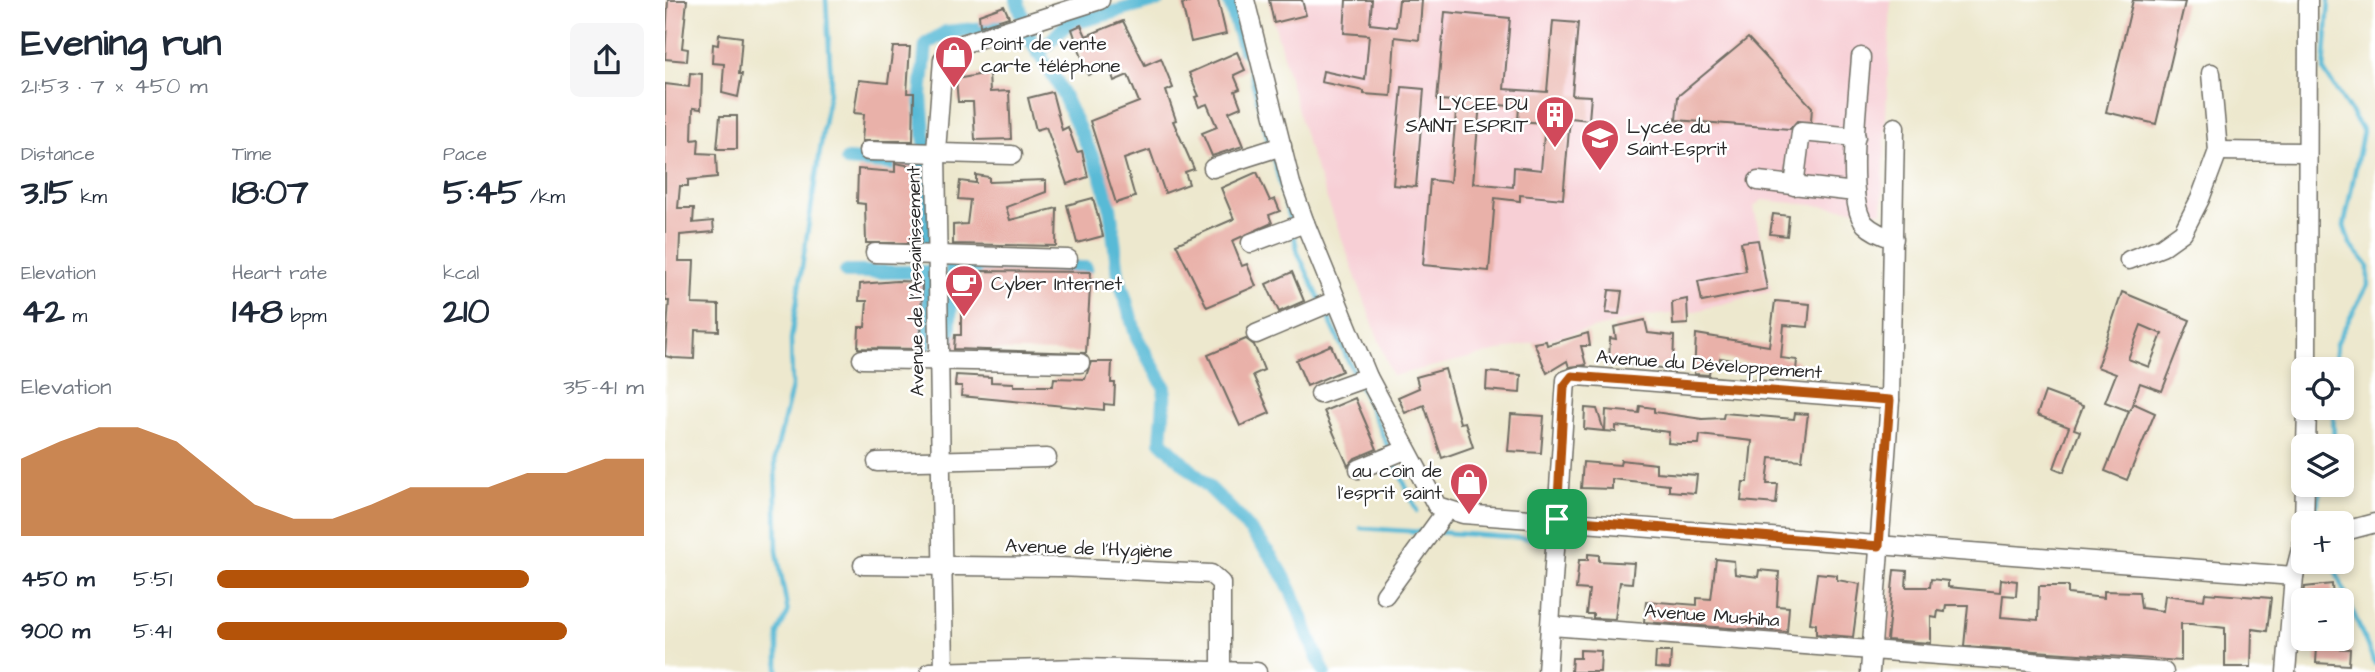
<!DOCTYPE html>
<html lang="en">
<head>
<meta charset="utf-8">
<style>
	body { margin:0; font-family:"Architects Daughter",sans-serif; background:#f6f6f7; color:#1f2937; height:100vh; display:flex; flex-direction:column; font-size:26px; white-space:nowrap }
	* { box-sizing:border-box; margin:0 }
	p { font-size:23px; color:#747a83 }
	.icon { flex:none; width:38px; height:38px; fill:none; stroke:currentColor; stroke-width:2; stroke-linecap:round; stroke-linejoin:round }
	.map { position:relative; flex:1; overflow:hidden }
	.drawer { display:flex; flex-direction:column; background:#fff; width:665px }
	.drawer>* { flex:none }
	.fabs { position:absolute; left:1626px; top:357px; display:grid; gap:14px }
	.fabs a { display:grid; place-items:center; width:63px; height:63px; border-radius:10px; background:#fff; box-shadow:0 4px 10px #0003; font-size:35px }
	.pin { position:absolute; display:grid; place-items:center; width:60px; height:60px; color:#fff; margin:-30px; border-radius:14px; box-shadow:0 4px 10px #0006 }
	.round { display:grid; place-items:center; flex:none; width:74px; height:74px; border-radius:10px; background:#f6f6f7 }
	.headline { display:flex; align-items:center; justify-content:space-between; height:119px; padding:0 21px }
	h1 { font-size:38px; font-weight:700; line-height:52px }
	.metrics { display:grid; grid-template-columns:repeat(3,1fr); gap:10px; height:119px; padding:7px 21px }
	.metrics div { display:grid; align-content:center }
	.metrics b { font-size:35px; font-weight:700 }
	.metrics small { font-size:19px; font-weight:400 }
	.metrics p { font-size:19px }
	.chart { height:196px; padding:14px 21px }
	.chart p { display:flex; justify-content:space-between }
	.chart svg { width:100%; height:126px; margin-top:7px; fill:#b45309; opacity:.7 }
	ul { padding:0 21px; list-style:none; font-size:23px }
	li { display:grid; grid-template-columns:112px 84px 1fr; align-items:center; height:52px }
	li i { height:18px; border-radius:9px; background:#b45309 }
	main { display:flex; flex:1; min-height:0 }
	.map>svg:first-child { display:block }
	.built { fill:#f7cfd5 }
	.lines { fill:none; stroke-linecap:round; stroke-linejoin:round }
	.stream { stroke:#58bad6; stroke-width:4.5 }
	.canal { stroke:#58bad6; stroke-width:14 }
	.building { fill:#e9b1a9; fill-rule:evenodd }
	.minor-casing { stroke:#6f6d64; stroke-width:21 }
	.minor { stroke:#fff; stroke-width:18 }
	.route-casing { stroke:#fff; stroke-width:14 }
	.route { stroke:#b45309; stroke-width:9 }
	.labels { text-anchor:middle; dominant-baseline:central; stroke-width:5; stroke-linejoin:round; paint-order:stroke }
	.poi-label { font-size:19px; fill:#2b2b2b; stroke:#fff; text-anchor:start }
	.street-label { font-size:19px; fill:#2b2b2b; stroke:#fff }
</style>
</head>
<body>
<main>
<section class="drawer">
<div class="headline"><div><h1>Evening run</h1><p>21:53 · 7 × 450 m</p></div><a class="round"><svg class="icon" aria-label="share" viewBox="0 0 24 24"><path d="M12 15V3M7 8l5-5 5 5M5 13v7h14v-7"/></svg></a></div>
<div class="metrics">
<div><p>Distance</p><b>3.15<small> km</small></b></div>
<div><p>Time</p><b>18:07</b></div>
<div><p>Pace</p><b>5:45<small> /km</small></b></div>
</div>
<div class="metrics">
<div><p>Elevation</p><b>42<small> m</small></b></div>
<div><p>Heart rate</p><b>148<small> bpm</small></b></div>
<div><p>kcal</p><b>210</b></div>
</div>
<div class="chart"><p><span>Elevation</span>35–41 m</p>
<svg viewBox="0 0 160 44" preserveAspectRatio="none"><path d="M0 44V17L10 11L20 6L30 6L40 11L50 22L60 33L70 38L80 38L90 33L100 27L110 27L120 27L130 22L140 22L150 17L160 17V44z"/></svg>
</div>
<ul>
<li><b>450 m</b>5:51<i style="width:73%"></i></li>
<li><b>900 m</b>5:41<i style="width:82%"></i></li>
</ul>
</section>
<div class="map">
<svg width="1710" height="672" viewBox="0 0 1710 672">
	<rect width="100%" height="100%" fill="#fff"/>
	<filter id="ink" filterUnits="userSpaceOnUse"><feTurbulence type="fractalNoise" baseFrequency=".0143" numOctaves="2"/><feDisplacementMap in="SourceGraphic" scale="14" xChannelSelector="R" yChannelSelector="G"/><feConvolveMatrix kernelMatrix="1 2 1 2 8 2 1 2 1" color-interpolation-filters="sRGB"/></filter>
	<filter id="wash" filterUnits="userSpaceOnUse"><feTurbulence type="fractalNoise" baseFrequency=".00686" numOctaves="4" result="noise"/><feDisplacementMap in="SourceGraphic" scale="28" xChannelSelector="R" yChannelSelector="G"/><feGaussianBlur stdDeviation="1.57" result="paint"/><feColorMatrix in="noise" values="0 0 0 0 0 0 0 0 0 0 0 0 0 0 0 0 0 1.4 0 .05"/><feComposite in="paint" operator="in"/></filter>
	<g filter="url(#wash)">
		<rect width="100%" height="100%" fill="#ede8ce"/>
		<polygon class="built" points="603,0 1226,0 1217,212 1097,200 1089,207 1106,291 1027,312 982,316 727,376 642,144"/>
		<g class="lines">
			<g class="stream">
				<polyline points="1664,0 1659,71 1698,131 1679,226 1685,244 1703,266 1703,284 1671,344 1669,369"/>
				<polyline points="579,49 604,144"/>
				<polyline points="607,153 625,222"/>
				<polyline points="628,231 633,253 655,300"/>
				<polyline points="659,308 691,377"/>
				<polyline points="694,384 726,453"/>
				<polyline points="1668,408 1669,446"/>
				<polyline points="729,461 752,511"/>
				<polyline points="1652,523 1650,510 1658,485"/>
				<polyline points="696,528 758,532"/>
				<polyline points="770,532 874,539"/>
				<polyline points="1667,562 1710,664"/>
				<polyline points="113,672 113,633 123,613 112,551 110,457 127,387 126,339 166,79 161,0"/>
			</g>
			<g class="canal">
				<path d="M 352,0 L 367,43 L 392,82 L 435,173 L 445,206 L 453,274 L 472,338 L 500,388 L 496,441 C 536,481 583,520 614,568 C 634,600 642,638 659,672"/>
				<polyline points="564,0 579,49"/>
				<polyline points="373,54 401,25 494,0"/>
				<polyline points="260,145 256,96 261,44 281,32 331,27 329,17"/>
				<polyline points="182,160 260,166 260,250"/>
				<polyline points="181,272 263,272 259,357"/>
				<polyline points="284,352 287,268 421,268"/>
			</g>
		</g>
		<g id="blocks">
			<g class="building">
				<polygon points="3,0 22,0 17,48 23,49 22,61 0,59"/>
				<polygon points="532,0 553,0 561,34 526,42 517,4"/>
				<polygon points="604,0 637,0 641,15 609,23"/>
				<polygon points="681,0 707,0 705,24 731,27 734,0 757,0 754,40 730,37 726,96 699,94 699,91 656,82 658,71 700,80 704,35 679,33"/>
				<polygon points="1468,0 1520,2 1491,124 1441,112"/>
				<polygon points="339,6 344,17 315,26 314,15"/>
				<path d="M 780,12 L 845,18 L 839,89 L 882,92 L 888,21 L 913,23 L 907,95 L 926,96 L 924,120 L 905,118 L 898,199 L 855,195 L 855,201 L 830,198 L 824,271 L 758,265 L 765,180 L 785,182 L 792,101 L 772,100 ZM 815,103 L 854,107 L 853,121 L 880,123 L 876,170 L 849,167 L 848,187 L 808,183 Z"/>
				<polygon points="458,21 480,65 496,58 508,88 501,91 511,120 508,121 529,169 520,172 524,184 500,193 485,150 459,159 470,197 451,203 425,121 474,102 463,75 449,81 444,66 423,75 407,29 416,25 421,36"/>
				<polygon points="54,34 77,37 74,74 77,74 73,97 57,93 59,64 47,63 48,44 53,45"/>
				<polygon points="1083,38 1147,107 1146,122 1132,121 1125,129 1011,120 1013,96"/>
				<polygon points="228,47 245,47 242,93 249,93 248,141 197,141 199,114 189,113 194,80 223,83"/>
				<polygon points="572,52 580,70 569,75 575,89 570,91 576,107 564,112 578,146 547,156 537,133 552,127 542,104 534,107 530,97 534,96 524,73"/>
				<polygon points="25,73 37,74 36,109 28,108 27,140 34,139 33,153 51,154 52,177 23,180 23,186 15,186 13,208 29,208 28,223 48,221 49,232 15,235 14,261 29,261 27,304 54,305 54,331 30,330 29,359 8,358 0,356 4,301 1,301 0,292 0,84 24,87"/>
				<polygon points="324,73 325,92 344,91 346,139 310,140 308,102 293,102 291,79"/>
				<polygon points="737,87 759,89 751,187 728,185"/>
				<polygon points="387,92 397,130 403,127 412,152 417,151 423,177 402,184 381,127 371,130 363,98"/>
				<polygon points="55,116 72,116 72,149 52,149"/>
				<polygon points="230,163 258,168 256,243 201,243 200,204 192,203 193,169 230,172"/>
				<polygon points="592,172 605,201 610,199 615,211 604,215 607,223 567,241 577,266 582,264 591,286 542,307 511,244 569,219 556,188"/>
				<polygon points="311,175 324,177 324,182 381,180 381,192 341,207 345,220 392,208 391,246 288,244 288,225 302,224 305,200 293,199 295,181 311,183"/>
				<polygon points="428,198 438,236 412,243 402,205"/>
				<polygon points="1108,214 1124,216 1122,236 1105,234"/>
				<polygon points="1093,240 1102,289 1037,302 1033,281 1081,271 1076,242"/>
				<polygon points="316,271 426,272 421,353 289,349 290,335 296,335 296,300 291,300 292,280 315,281"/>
				<polygon points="627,272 639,301 614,312 601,284"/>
				<polygon points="232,281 257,282 256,349 193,348 194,327 200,327 202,301 194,301 195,284"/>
				<polygon points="944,290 957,291 954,314 941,313"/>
				<path d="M 1457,292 L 1525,320 L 1497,391 L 1475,383 L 1465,410 L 1468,403 L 1490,413 L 1462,480 L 1440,471 L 1464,411 L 1440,402 L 1451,374 L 1432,367 ZM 1476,325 L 1497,334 L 1484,367 L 1463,359 Z"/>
				<polygon points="1022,299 1023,324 1008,325 1007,302"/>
				<polygon points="1110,301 1145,304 1143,327 1119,325 1116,358 1132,360 1131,371 1055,358 1054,366 1045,365 1044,375 1029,374 1031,334 1104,346"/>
				<polygon points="980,320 983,333 1009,336 1008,369 944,363 945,338 951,339 949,327"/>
				<polygon points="923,333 925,346 916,346 921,365 904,367 902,361 882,373 869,343 881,341 882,345"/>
				<polygon points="581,339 589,345 599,370 588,375 605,413 575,426 543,355"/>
				<polygon points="666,345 677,371 642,386 631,360"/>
				<polygon points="426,362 447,362 446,383 450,383 449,405 439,404 439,410 296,396 297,386 290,386 291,375 326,377 326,382 349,383 349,386 388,386 389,378 420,379"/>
				<polygon points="780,369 795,423 800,422 808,447 777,458 759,405 740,413 733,397 754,388 751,377"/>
				<polygon points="822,372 856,375 855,393 821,390"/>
				<polygon points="1380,392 1418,406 1409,429 1415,431 1399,472 1389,468 1404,427 1372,415"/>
				<polygon points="690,398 712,449 690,458 683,466 659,411"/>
				<polygon points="975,406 989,408 989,412 1037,419 1058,418 1059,413 1129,419 1130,413 1143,414 1137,460 1105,458 1102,484 1113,484 1111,504 1076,501 1078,482 1083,482 1087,441 1035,435 1034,444 1015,444 1003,443 1004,432 951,426 951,432 940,431 941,410 974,413"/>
				<polygon points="920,408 932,409 939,431 919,429"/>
				<polygon points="846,414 879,416 876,453 843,451"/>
				<polygon points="956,460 991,464 991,472 1032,475 1030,493 1004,491 1004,485 947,479 947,489 916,488 918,462 955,465"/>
				<polygon points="923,554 934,555 934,561 969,563 967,583 955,582 950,619 928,618 928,614 921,614 924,590 911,589 914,560 923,560"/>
				<polygon points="1051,559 1069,561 1070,574 1093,577 1094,570 1114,572 1112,606 1124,607 1122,632 979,622 981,601 1032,605 1032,598 1046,599"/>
				<polygon points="1229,570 1242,571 1241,587 1265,587 1266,579 1283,581 1283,587 1335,592 1336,579 1352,581 1351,596 1338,595 1336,617 1373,620 1374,586 1403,586 1403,594 1439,598 1439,591 1474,592 1476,608 1498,611 1500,595 1539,600 1540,593 1606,598 1602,631 1587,629 1586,667 1560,667 1560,628 1526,624 1516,624 1516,661 1299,646 1303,605 1281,605 1280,612 1273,611 1272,618 1266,617 1266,643 1222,640"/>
				<polygon points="1152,573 1172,575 1172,580 1195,584 1188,637 1151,634 1151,624 1145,623"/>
				<polygon points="1667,584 1668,600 1638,600 1640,587"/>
				<polygon points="1652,647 1685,649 1684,665 1651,663"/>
				<polygon points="915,650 936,651 935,672 906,672 907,658 915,658"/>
				<polygon points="991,652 1006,652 1005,669 990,668"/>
			</g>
		</g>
	</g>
	<g filter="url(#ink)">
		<use href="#blocks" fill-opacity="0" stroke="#6f6d64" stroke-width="2"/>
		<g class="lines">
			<defs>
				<g id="minor">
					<polyline points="580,0 626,184 640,223 703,377 772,506 798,514 1629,576 1621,672"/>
					<path d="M 1196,57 C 1194,90 1179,202 1200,224 C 1208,232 1219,236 1229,239"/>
					<polyline points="203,151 347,155"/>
					<polyline points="1553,151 1640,152"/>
					<polyline points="548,168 617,146"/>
					<polyline points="1093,181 1190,192"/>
					<polyline points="1129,186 1136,132 1191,137"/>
					<polyline points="586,243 640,223"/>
					<polyline points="210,253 403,259"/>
					<polyline points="1464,260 1497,247 1518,232 1535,199 1553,151 1546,73"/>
					<polyline points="591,334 669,301"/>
					<polyline points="197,359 415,363"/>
					<polyline points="1642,369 1643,0"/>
					<polyline points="655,394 703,377"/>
					<polyline points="1641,446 1642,408"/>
					<polyline points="212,462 382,458"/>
					<polyline points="694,469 740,450"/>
					<polyline points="1639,523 1640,485"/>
					<polyline points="1676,532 1710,523"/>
					<polyline points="198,565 395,567 546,574 556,583 556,672"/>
					<polyline points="1629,576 1638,541"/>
					<polyline points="720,595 781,511"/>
					<polyline points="886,626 1499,672"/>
					<polyline points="265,672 415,668 592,672"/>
					<polyline points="279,672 271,151 278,59 291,46 435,0"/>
					<polyline points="882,672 901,380 913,376 1225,400"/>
					<polyline points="1205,672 1225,400 1230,127"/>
				</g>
			</defs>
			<use href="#minor" class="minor-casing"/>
			<use href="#minor" class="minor"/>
		</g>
	</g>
	<g class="lines" filter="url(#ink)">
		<defs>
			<polygon id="route" points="907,376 1225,400 1214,546 892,519 899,386"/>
		</defs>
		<use href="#route" class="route-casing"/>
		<use href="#route" class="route"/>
	</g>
	<defs>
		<symbol id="shop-pin" viewBox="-11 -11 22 30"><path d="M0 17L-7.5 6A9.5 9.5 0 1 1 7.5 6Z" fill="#d1495b" stroke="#fff"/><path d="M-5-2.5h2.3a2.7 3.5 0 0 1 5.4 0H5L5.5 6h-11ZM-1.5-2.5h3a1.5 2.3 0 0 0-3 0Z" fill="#fff"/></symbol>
		<symbol id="building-pin" viewBox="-11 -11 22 30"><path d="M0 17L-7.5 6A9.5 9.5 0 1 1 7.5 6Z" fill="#d1495b" stroke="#fff"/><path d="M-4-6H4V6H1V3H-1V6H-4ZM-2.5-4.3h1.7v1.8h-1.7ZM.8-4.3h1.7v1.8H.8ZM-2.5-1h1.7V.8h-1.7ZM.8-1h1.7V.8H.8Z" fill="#fff"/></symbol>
		<symbol id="school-pin" viewBox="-11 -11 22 30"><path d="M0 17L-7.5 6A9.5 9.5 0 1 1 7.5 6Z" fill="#d1495b" stroke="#fff"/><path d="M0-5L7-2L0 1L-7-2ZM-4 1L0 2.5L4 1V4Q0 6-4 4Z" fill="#fff"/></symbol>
		<symbol id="cafe-pin" viewBox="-11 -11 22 30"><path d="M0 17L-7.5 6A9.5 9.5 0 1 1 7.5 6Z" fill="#d1495b" stroke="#fff"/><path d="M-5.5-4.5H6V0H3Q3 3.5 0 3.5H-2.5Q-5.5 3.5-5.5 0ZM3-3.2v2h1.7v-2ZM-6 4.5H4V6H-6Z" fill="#fff"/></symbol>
	</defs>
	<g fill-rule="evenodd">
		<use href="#shop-pin" x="267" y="33" width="44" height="60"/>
		<use href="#building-pin" x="868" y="93" width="44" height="60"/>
		<use href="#school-pin" x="913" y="116" width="44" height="60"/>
		<use href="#cafe-pin" x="277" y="262" width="44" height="60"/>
		<use href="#shop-pin" x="782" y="460" width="44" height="60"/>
	</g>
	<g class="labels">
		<g class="poi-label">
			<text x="316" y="44">Point de vente<tspan x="316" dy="22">carte téléphone</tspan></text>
			<text x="863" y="104" text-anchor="end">LYCEE DU<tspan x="863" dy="22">SAINT ESPRIT</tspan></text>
			<text x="962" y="127">Lycée du<tspan x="962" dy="22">Saint-Esprit</tspan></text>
			<text x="326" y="284">Cyber Internet</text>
			<text x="777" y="471" text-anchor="end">au coin de<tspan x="777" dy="22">l'esprit saint</tspan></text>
		</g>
		<g class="street-label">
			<text transform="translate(251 281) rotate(-91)">Avenue de l'Assainissement</text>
			<text transform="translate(1044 365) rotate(4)">Avenue du Développement</text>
			<text transform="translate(424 549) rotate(2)">Avenue de l'Hygiène</text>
			<text transform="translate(1047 616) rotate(4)">Avenue Mushiha</text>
		</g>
	</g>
</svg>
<div class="fabs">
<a><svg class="icon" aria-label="locate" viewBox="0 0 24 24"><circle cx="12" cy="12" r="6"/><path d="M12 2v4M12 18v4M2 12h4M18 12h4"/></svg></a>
<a><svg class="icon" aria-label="layers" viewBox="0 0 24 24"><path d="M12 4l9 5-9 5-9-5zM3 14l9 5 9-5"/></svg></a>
<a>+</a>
<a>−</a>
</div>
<div class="pin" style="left:892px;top:519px;background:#1e9e55"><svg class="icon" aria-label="arrive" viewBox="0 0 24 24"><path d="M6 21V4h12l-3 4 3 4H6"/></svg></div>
</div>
</main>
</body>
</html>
